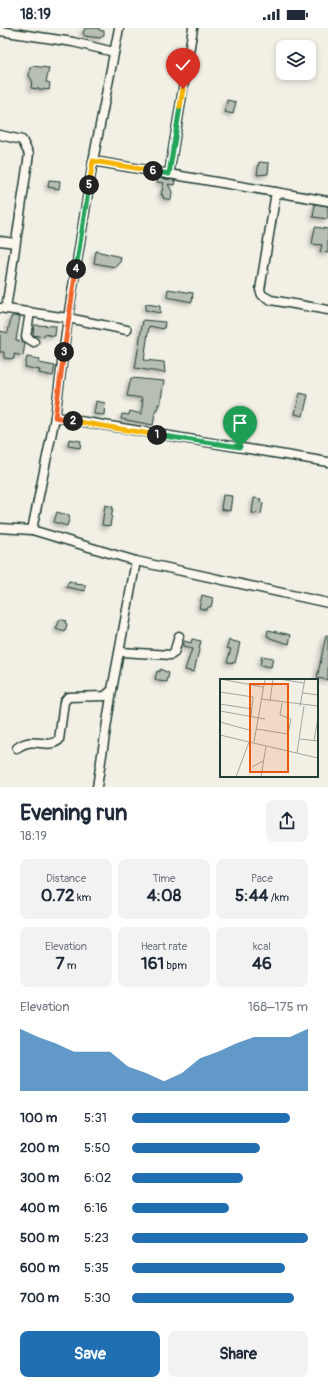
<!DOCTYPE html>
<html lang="en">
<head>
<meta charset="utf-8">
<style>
	body { margin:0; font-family:Pangolin,sans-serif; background:#f2f2f3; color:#1f2937; height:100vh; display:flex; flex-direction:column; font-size:15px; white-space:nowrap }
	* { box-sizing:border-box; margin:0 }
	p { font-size:13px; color:#747a83 }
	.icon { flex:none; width:22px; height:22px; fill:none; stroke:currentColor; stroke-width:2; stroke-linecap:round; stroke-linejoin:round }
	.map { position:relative; height:759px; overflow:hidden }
	.details { display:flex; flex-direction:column; background:#fff; flex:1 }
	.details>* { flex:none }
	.tools { position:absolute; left:276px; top:12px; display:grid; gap:8px }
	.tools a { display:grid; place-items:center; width:40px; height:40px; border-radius:8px; background:#fff; box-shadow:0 2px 6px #0003; font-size:20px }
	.pin { position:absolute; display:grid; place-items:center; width:34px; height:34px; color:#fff; margin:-41px -17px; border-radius:50% 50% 50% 0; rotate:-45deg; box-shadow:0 0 4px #0007 }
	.pin .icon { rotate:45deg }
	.km { position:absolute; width:20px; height:20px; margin:-10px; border-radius:50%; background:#222; color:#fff; font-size:11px; line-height:20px; text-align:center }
	.round { display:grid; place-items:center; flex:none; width:42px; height:42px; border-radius:8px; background:#f2f2f3 }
	.overview { display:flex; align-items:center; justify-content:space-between; height:68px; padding:0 20px }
	h1 { font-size:22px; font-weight:700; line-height:30px }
	.metrics { display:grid; grid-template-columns:repeat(3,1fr); gap:6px; height:68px; padding:4px 20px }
	.metrics div { display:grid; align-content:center; border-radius:8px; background:#f2f2f3; text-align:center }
	.metrics b { font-size:17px; font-weight:700 }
	.metrics small { font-size:11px; font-weight:400 }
	.metrics p { font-size:11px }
	.chart { height:112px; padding:8px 20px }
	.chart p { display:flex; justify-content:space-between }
	.chart svg { width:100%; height:72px; margin-top:4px; fill:#1f6fb2; opacity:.7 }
	.primary-button { display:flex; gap:8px; margin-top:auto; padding:8px 20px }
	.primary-button a { flex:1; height:46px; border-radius:8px; background:#1f6fb2; color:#fff; font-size:16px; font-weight:700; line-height:46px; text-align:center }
	.primary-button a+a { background:#f2f2f3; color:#1f2937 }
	ul { padding:0 20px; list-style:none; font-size:13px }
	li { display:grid; grid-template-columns:64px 48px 1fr; align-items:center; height:30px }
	li i { height:10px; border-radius:5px; background:#1f6fb2 }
	.status { display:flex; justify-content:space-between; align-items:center; height:28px; padding:0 20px; background:#fff; direction:ltr }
	.status svg { height:11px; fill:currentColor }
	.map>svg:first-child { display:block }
	.building { fill:#b7beb3; stroke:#1f3d34; filter:url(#shadow) }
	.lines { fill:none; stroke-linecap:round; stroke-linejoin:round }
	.minor-casing { stroke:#1f3d34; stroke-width:11 }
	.minor { stroke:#fbf7ec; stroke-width:8 }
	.split-1-casing { stroke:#fff; stroke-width:8 }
	.split-2-casing { stroke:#fff; stroke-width:8 }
	.split-3-casing { stroke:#fff; stroke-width:8 }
	.split-4-casing { stroke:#fff; stroke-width:8 }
	.split-5-casing { stroke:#fff; stroke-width:8 }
	.split-6-casing { stroke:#fff; stroke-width:8 }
	.split-7-casing { stroke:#fff; stroke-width:8 }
	.split-8-casing { stroke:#fff; stroke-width:8 }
	.split-1 { stroke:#22a559; stroke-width:5 }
	.split-2 { stroke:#f5b400; stroke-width:5 }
	.split-3 { stroke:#f0652b; stroke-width:5 }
	.split-4 { stroke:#f0652b; stroke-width:5 }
	.split-5 { stroke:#22a559; stroke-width:5 }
	.split-6 { stroke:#f5b400; stroke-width:5 }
	.split-7 { stroke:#22a559; stroke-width:5 }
	.split-8 { stroke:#f5b400; stroke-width:5 }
	.inset-road { fill:none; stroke:#9ea89e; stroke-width:1 }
	.view { fill:#e8590c; fill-opacity:0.15; stroke:#e8590c; stroke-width:2 }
	.inset-edge { fill:none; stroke:#1f3d34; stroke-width:2 }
</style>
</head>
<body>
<div class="status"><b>18:19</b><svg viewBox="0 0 49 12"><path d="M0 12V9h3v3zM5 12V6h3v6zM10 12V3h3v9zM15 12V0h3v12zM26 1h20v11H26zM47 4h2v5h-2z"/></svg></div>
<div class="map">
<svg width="328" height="759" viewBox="0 0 328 759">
	<defs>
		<filter id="shadow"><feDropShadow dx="-2.5" dy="2.5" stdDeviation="2" flood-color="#0004"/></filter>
	</defs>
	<rect width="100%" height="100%" fill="#f2f0e5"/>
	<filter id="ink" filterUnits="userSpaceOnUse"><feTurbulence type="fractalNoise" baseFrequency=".025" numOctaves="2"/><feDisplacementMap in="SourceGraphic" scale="8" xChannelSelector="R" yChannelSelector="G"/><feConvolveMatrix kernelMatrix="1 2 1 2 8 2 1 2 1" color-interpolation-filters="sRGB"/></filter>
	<g filter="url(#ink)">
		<g class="building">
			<polygon points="85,0 99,0 99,2 104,3 104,7 100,10 85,8 83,5"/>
			<polygon points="32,38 49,40 46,54 50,55 49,62 31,60 32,52 29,48 30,40"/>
			<polygon points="227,72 236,74 233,86 225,84"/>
			<polygon points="259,134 269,135 268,146 257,147"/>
			<polygon points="158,150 175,152 174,157 168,156 172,164 171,172 163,170 163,167 161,167 164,155 157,154"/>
			<polygon points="49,152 60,153 59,161 48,159"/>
			<polygon points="315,176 328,178 328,191 313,189"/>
			<polygon points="315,199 328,201 328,225 320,224 322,217 312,216"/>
			<polygon points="96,223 121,229 120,234 115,239 94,235"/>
			<polygon points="168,261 193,265 192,274 167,269"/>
			<polygon points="146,276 160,278 160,285 145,282"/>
			<polygon points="13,288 20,289 16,312 25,315 23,328 14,326 14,331 4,330 4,324 0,324 0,303 8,305 11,289"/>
			<polygon points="143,292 165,294 164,301 149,298 144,332 164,334 165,345 135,340"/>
			<polygon points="34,297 56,298 55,308 44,306 44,309 33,307"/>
			<polygon points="27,329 40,331 39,335 55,338 53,348 39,345 40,342 25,339"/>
			<polygon points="131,350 164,353 160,377 158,376 158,381 156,381 153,397 121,391 122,386 129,387 130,383 141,386 143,373 141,373 142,370 127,368"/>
			<polygon points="300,365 308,367 303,388 295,386"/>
			<polygon points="96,373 105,375 104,387 94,386"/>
			<polygon points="69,411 81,413 80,420 68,418"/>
			<polygon points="223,467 232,468 230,483 221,481"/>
			<polygon points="254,470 261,471 260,474 263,475 261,486 252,485"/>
			<polygon points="105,477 113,479 110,498 102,497"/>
			<polygon points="57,484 70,488 67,498 54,494"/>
			<polygon points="69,553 75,554 74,556 85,557 85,563 66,559"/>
			<polygon points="202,567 213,570 211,579 208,579 207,582 199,580"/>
			<polygon points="60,591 66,593 65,595 67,596 65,604 56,601"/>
			<polygon points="268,602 291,607 289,616 270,610 270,609 267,608"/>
			<polygon points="326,607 328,607 328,652 317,650"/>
			<polygon points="192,611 201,613 194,644 185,642 192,621 183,619 184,613 191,615"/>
			<polygon points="229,612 240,615 235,635 227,634 231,621 227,620"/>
			<polygon points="262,628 273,630 271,639 260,637"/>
			<polygon points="160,641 169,645 167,654 158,653 159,652 155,651 157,643 160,644"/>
		</g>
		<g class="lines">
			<defs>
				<g id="minor">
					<polyline points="0,3 73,14 114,24"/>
					<polyline points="0,107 22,112 29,126 6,281"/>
					<polyline points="93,133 328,173"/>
					<polyline points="169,146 193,0"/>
					<polyline points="276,164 260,262 262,267 271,272 328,282"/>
					<polyline points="0,213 15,215"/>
					<polyline points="0,280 68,290 127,302"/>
					<polyline points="30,284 26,309 34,314"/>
					<polyline points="55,389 328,434"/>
					<polyline points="0,500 32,502 136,533 328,575"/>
					<polyline points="32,502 55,389 68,290 93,133 119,0"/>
					<polyline points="121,624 171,627 174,625 179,608"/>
					<path d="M 17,720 C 34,707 47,722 59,712 L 64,674 L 68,669 L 105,668 L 112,662"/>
					<polyline points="97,759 112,662 136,533"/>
				</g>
			</defs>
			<use href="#minor" class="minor-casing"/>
			<use href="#minor" class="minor"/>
		</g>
	</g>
	<g class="lines" filter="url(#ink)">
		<defs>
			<polyline id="split-1" points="157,407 240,419"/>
			<polyline id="split-2" points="73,393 157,407"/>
			<polyline id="split-3" points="64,324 55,389 73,393"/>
			<polyline id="split-4" points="64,324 76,241"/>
			<polyline id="split-5" points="76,241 89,157"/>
			<polyline id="split-6" points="89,157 93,133 153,143"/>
			<polyline id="split-7" points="153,143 169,146 180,79"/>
			<polyline id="split-8" points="180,79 183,61"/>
		</defs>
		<use href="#split-1" class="split-1-casing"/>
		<use href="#split-2" class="split-2-casing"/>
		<use href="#split-3" class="split-3-casing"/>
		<use href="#split-4" class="split-4-casing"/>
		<use href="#split-5" class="split-5-casing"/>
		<use href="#split-6" class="split-6-casing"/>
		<use href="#split-7" class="split-7-casing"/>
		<use href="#split-8" class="split-8-casing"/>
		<use href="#split-1" class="split-1"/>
		<use href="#split-2" class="split-2"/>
		<use href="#split-3" class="split-3"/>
		<use href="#split-4" class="split-4"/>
		<use href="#split-5" class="split-5"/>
		<use href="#split-6" class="split-6"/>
		<use href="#split-7" class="split-7"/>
		<use href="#split-8" class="split-8"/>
	</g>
	<g transform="translate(220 651)">
		<rect width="98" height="98" fill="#f2f0e5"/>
		<path class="inset-road" d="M 0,0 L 43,8M 59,0 L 84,4M 0,13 L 33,18 L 31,38M 83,14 L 98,16M 41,20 L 98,27M 50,22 L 53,0M 0,25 L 32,30M 80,27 L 85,0M 0,32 L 45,40M 0,43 L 29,51M 36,50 L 68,55 L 71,40 L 60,36 L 62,24M 0,56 L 29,63M 80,60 L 98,62M 94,62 L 98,39M 34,63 L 45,0M 77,74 L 84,27M 32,88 L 43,82M 16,98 L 29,63 L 98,79M 41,98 L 46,67"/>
		<path class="view" d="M 30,5 L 68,5 L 68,93 L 30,93 Z"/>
		<rect width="98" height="98" class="inset-edge"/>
	</g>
</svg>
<div class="tools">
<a><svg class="icon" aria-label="layers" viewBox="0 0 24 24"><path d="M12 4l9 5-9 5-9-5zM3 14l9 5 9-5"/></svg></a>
</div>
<div class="pin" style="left:240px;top:419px;background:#1e9e55"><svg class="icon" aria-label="arrive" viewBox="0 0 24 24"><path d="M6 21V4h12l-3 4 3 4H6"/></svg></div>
<div class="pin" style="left:183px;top:61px;background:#d93025"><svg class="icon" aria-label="check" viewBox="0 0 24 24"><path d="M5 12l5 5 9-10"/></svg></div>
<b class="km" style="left:157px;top:407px">1</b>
<b class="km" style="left:73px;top:393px">2</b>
<b class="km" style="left:64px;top:324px">3</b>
<b class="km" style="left:76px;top:241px">4</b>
<b class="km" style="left:89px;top:157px">5</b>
<b class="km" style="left:153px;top:143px">6</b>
</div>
<section class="details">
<div class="overview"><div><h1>Evening run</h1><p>18:19</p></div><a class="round"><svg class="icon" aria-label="share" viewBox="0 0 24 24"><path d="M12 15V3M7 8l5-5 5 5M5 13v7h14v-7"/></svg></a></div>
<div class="metrics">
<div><p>Distance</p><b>0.72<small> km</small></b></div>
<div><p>Time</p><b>4:08</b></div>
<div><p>Pace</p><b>5:44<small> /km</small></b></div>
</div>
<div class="metrics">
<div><p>Elevation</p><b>7<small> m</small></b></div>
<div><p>Heart rate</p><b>161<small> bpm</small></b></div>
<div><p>kcal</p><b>46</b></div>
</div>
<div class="chart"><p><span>Elevation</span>168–175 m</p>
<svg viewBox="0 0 160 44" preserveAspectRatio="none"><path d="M0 44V6L10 11L20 15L30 20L40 20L50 20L60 29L70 33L80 38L90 33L100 24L110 20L120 15L130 11L140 11L150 11L160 6V44z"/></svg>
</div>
<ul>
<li><b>100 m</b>5:31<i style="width:90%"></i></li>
<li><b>200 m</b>5:50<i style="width:73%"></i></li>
<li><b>300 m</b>6:02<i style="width:63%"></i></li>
<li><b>400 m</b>6:16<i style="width:55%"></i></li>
<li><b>500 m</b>5:23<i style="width:100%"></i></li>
<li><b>600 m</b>5:35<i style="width:87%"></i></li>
<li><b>700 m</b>5:30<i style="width:92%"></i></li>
</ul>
<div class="primary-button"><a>Save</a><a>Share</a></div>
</section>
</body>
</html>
